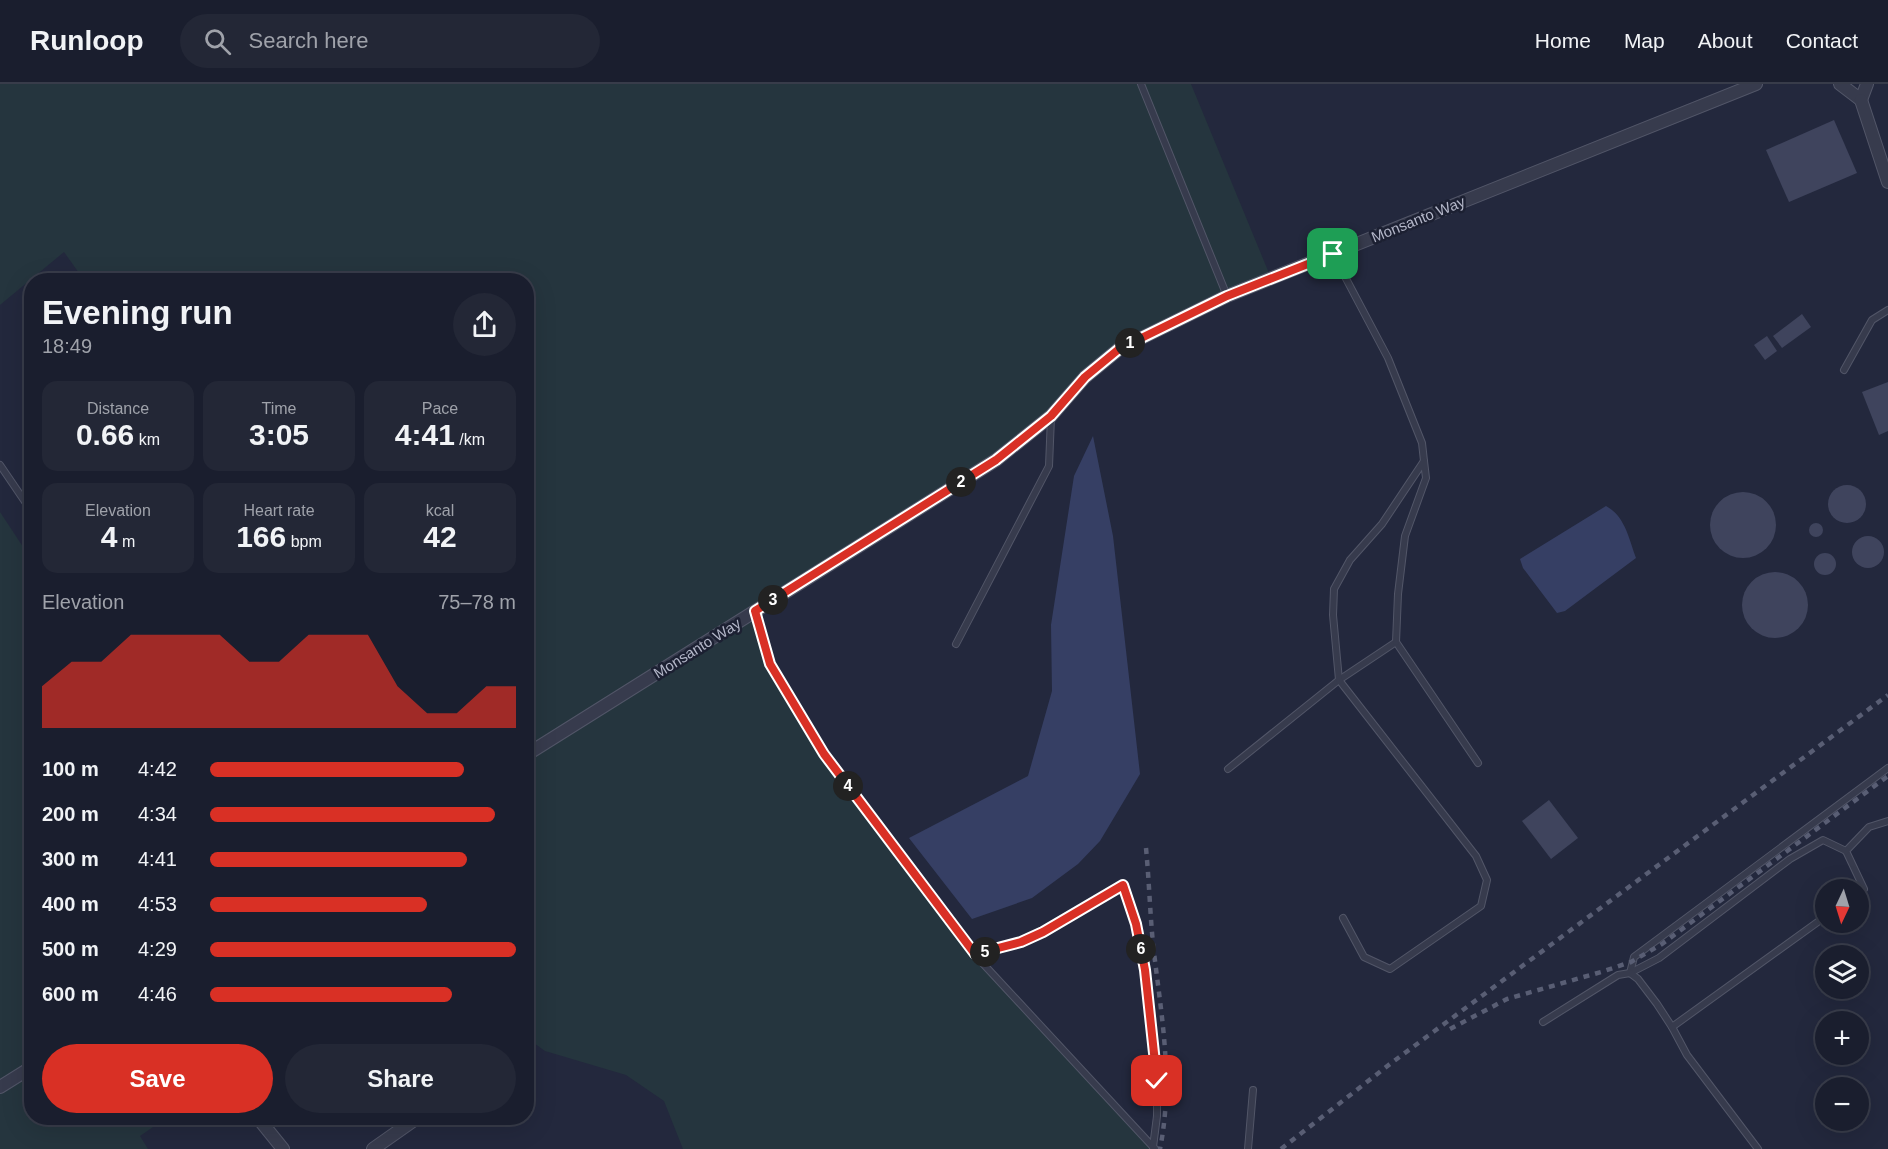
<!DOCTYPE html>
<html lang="en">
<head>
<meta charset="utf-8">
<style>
	body { margin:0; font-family:Arial,sans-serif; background:#232736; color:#f1f3f6; height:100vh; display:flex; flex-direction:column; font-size:22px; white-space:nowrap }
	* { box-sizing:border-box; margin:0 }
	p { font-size:20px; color:#9fa2aa }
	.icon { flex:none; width:33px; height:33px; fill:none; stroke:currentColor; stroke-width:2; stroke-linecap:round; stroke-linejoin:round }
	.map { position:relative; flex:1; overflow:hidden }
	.panel { position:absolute; left:24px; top:189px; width:510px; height:852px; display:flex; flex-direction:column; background:#1a1e2e; border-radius:24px; box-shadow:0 6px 24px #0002,0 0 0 2px #383c4a }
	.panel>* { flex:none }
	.needle { width:39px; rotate:184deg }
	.tools { position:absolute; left:1815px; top:795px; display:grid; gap:12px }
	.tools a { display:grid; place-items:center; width:54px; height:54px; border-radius:50%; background:#1a1e2e; box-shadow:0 6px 24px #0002,0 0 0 2px #383c4a; font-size:30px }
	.pin { position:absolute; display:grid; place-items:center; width:51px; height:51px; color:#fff; margin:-26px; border-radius:12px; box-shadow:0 3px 9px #0006 }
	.km { position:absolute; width:30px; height:30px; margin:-15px; border-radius:50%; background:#222; color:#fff; font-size:16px; line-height:30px; text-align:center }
	.round { display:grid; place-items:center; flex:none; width:63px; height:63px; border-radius:32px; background:#232736 }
	.head { display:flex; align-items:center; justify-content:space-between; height:102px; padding:0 18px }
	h1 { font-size:33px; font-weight:600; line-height:45px }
	.stats { display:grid; grid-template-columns:repeat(3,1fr); gap:9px; height:102px; padding:6px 18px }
	.stats div { display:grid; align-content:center; border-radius:15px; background:#232736; text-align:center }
	.stats b { font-size:30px; font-weight:600 }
	.stats small { font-size:16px; font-weight:400 }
	.stats p { font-size:16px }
	.chart { height:168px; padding:12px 18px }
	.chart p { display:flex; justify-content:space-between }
	.chart svg { width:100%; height:108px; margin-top:6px; fill:#d93025; opacity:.7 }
	.primary-button { display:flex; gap:12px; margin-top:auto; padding:12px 18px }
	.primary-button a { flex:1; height:69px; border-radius:36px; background:#d93025; color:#fff; font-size:24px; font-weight:600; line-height:69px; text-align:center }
	.primary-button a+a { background:#232736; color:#f1f3f6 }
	ul { padding:0 18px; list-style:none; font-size:20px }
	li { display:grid; grid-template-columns:96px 72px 1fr; align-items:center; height:45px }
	li i { height:15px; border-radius:8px; background:#d93025 }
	header { display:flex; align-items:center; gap:36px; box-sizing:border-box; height:84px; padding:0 30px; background:#1a1e2e; border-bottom:2px solid #383c4a }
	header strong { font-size:28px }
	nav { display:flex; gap:33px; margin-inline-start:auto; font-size:21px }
	.search { width:420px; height:54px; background:#232736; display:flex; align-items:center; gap:15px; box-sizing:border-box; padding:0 21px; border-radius:33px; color:#9fa2aa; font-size:22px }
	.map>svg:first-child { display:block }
	.green { fill:#25353e }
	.water { fill:#363f64 }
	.building { fill:#3f445d }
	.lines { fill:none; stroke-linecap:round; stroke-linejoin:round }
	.service-casing { stroke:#525668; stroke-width:8 }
	.minor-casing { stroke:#525668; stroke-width:14 }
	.service { stroke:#373b4d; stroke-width:6 }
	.minor { stroke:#373b4d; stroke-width:12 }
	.rail { stroke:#595e74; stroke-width:4.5; stroke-dasharray:6 6; stroke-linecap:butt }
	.route-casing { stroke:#fff; stroke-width:12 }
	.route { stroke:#d93025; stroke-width:8 }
	.labels { text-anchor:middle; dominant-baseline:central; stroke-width:5; stroke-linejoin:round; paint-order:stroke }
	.street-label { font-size:15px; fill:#b3b6c8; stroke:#1c2032 }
</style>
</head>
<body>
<header>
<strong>Runloop</strong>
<div class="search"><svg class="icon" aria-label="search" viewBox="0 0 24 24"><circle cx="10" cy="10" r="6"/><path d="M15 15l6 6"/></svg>Search here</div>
<nav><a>Home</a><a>Map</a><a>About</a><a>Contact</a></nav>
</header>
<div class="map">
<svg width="1888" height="1065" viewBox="0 0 1888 1065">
	<rect width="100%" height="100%" fill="#23283d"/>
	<g class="green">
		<polygon points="0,0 1191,0 1271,194 1119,265 996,376 755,527 770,580 824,670 975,871 1155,1065 683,1065 664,1017 626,991 545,967 527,954 526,196 84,196 64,168 0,221"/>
		<polygon points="0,428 31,475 32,1034 166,1034 140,1052 148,1065 0,1065"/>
	</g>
	<g class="water">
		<polygon points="1093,352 1113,452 1140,690 1100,757 1078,780 1032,814 972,835 909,754 1028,692 1052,607 1051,541 1074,392"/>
		<path d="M 1606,422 C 1625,432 1629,455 1636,474 L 1565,527 L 1557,529 L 1523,484 L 1520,475 Z"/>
	</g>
	<g class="building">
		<polygon points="1834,36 1857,89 1789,118 1766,66"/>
		<polygon points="1802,230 1811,243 1782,264 1773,252"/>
		<polygon points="1767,252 1777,267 1765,276 1754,261"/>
		<polygon points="1888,298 1888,347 1879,351 1862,308"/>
		<circle cx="1847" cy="420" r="19"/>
		<circle cx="1743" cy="441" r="33"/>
		<circle cx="1816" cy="446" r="7"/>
		<circle cx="1868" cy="468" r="16"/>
		<circle cx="1825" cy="480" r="11"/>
		<circle cx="1775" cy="521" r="33"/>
		<polygon points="1549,716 1578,754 1551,775 1522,737"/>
	</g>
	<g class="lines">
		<defs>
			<g id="service">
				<polyline points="1141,0 1227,212"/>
				<polyline points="1333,170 1388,274 1422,359 1424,377"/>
				<polyline points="1844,286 1872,236 1888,226"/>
				<polyline points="0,381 32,428"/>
				<polyline points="755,527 770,580 824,670 975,871 1155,1065"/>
				<polyline points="956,560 1049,382 1051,333"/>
				<polyline points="1228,685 1339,596 1396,558 1478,679"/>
				<polyline points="1858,809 1864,805 1846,767 1869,743 1888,737"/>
				<polyline points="1343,834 1364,873 1390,885 1481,822 1487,796 1476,772 1339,596 1333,531 1334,505 1350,476 1382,440 1424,377 1426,394 1405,452 1398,510 1396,558"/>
				<polyline points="975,871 1021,858 1043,848 1123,801 1136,840 1145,886 1157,997 1157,1032 1153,1063"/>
				<polyline points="1630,889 1634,873 1888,684"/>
				<polyline points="1630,889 1659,874 1790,775 1823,756 1846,767"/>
				<polyline points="1543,938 1618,891 1630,889 1638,895 1657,920 1672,943 1687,971 1758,1065"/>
				<polyline points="1672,943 1826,832"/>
				<polyline points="1248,1065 1253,1006"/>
			</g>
			<g id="minor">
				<polyline points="1840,0 1861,16 1867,0"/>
				<polyline points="1861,16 1888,98"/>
				<polyline points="526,671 996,376 1051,332 1085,293 1119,265 1227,212 1756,0"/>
				<polyline points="0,1003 32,983"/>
				<polyline points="258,1034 283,1065"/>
				<polyline points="373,1065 417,1034"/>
			</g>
		</defs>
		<use href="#service" class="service-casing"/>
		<use href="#minor" class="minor-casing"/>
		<use href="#service" class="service"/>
		<use href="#minor" class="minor"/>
		<g class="rail">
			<path d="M 1146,764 C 1149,796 1150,828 1153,860 C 1161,931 1174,994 1160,1065"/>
			<polyline points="1450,945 1507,915 1601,888 1631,878 1662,860 1888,692"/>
			<polyline points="1281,1065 1390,980 1888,611"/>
		</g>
	</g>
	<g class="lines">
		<defs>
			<polyline id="route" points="1157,997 1145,886 1136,840 1123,801 1043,848 1021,858 975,870 824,670 770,580 755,527 996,376 1051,332 1085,293 1119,265 1227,212 1333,170"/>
		</defs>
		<use href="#route" class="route-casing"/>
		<use href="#route" class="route"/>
	</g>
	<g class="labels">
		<g class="street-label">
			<text transform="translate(1418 135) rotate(-22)">Monsanto Way</text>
			<text transform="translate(697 564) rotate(-32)">Monsanto Way</text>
		</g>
	</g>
</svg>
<div class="tools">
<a><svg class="needle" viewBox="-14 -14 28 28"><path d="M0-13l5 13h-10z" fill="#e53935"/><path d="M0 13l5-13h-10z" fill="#9fa2aa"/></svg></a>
<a><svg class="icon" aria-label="layers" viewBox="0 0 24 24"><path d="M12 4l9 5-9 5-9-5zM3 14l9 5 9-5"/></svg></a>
<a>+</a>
<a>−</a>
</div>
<div class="pin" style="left:1333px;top:170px;background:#1e9e55"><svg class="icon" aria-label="arrive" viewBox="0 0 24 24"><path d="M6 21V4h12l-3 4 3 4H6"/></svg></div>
<div class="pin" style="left:1157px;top:997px;background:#d93025"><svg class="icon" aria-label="check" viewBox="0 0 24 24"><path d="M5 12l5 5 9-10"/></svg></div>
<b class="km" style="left:1130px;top:259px">1</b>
<b class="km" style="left:961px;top:398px">2</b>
<b class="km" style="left:773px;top:516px">3</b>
<b class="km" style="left:848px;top:702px">4</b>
<b class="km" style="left:985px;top:868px">5</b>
<b class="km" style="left:1141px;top:865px">6</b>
<section class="panel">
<div class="head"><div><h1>Evening run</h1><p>18:49</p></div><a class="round"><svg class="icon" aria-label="share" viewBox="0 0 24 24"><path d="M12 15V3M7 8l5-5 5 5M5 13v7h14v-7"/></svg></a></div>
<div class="stats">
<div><p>Distance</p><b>0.66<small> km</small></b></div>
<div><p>Time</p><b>3:05</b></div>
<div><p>Pace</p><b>4:41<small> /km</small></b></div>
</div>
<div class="stats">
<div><p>Elevation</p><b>4<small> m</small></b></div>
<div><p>Heart rate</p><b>166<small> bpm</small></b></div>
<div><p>kcal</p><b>42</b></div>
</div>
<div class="chart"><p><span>Elevation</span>75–78 m</p>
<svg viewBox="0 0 160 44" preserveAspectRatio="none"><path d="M0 44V27L10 17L20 17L30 6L40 6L50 6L60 6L70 17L80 17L90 6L100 6L110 6L120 27L130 38L140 38L150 27L160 27V44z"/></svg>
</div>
<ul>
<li><b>100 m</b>4:42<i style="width:83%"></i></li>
<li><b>200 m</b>4:34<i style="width:93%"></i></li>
<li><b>300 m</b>4:41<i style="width:84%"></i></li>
<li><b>400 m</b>4:53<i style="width:71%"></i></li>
<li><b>500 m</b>4:29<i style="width:100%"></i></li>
<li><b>600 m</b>4:46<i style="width:79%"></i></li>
</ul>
<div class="primary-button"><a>Save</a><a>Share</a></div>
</section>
</div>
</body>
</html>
